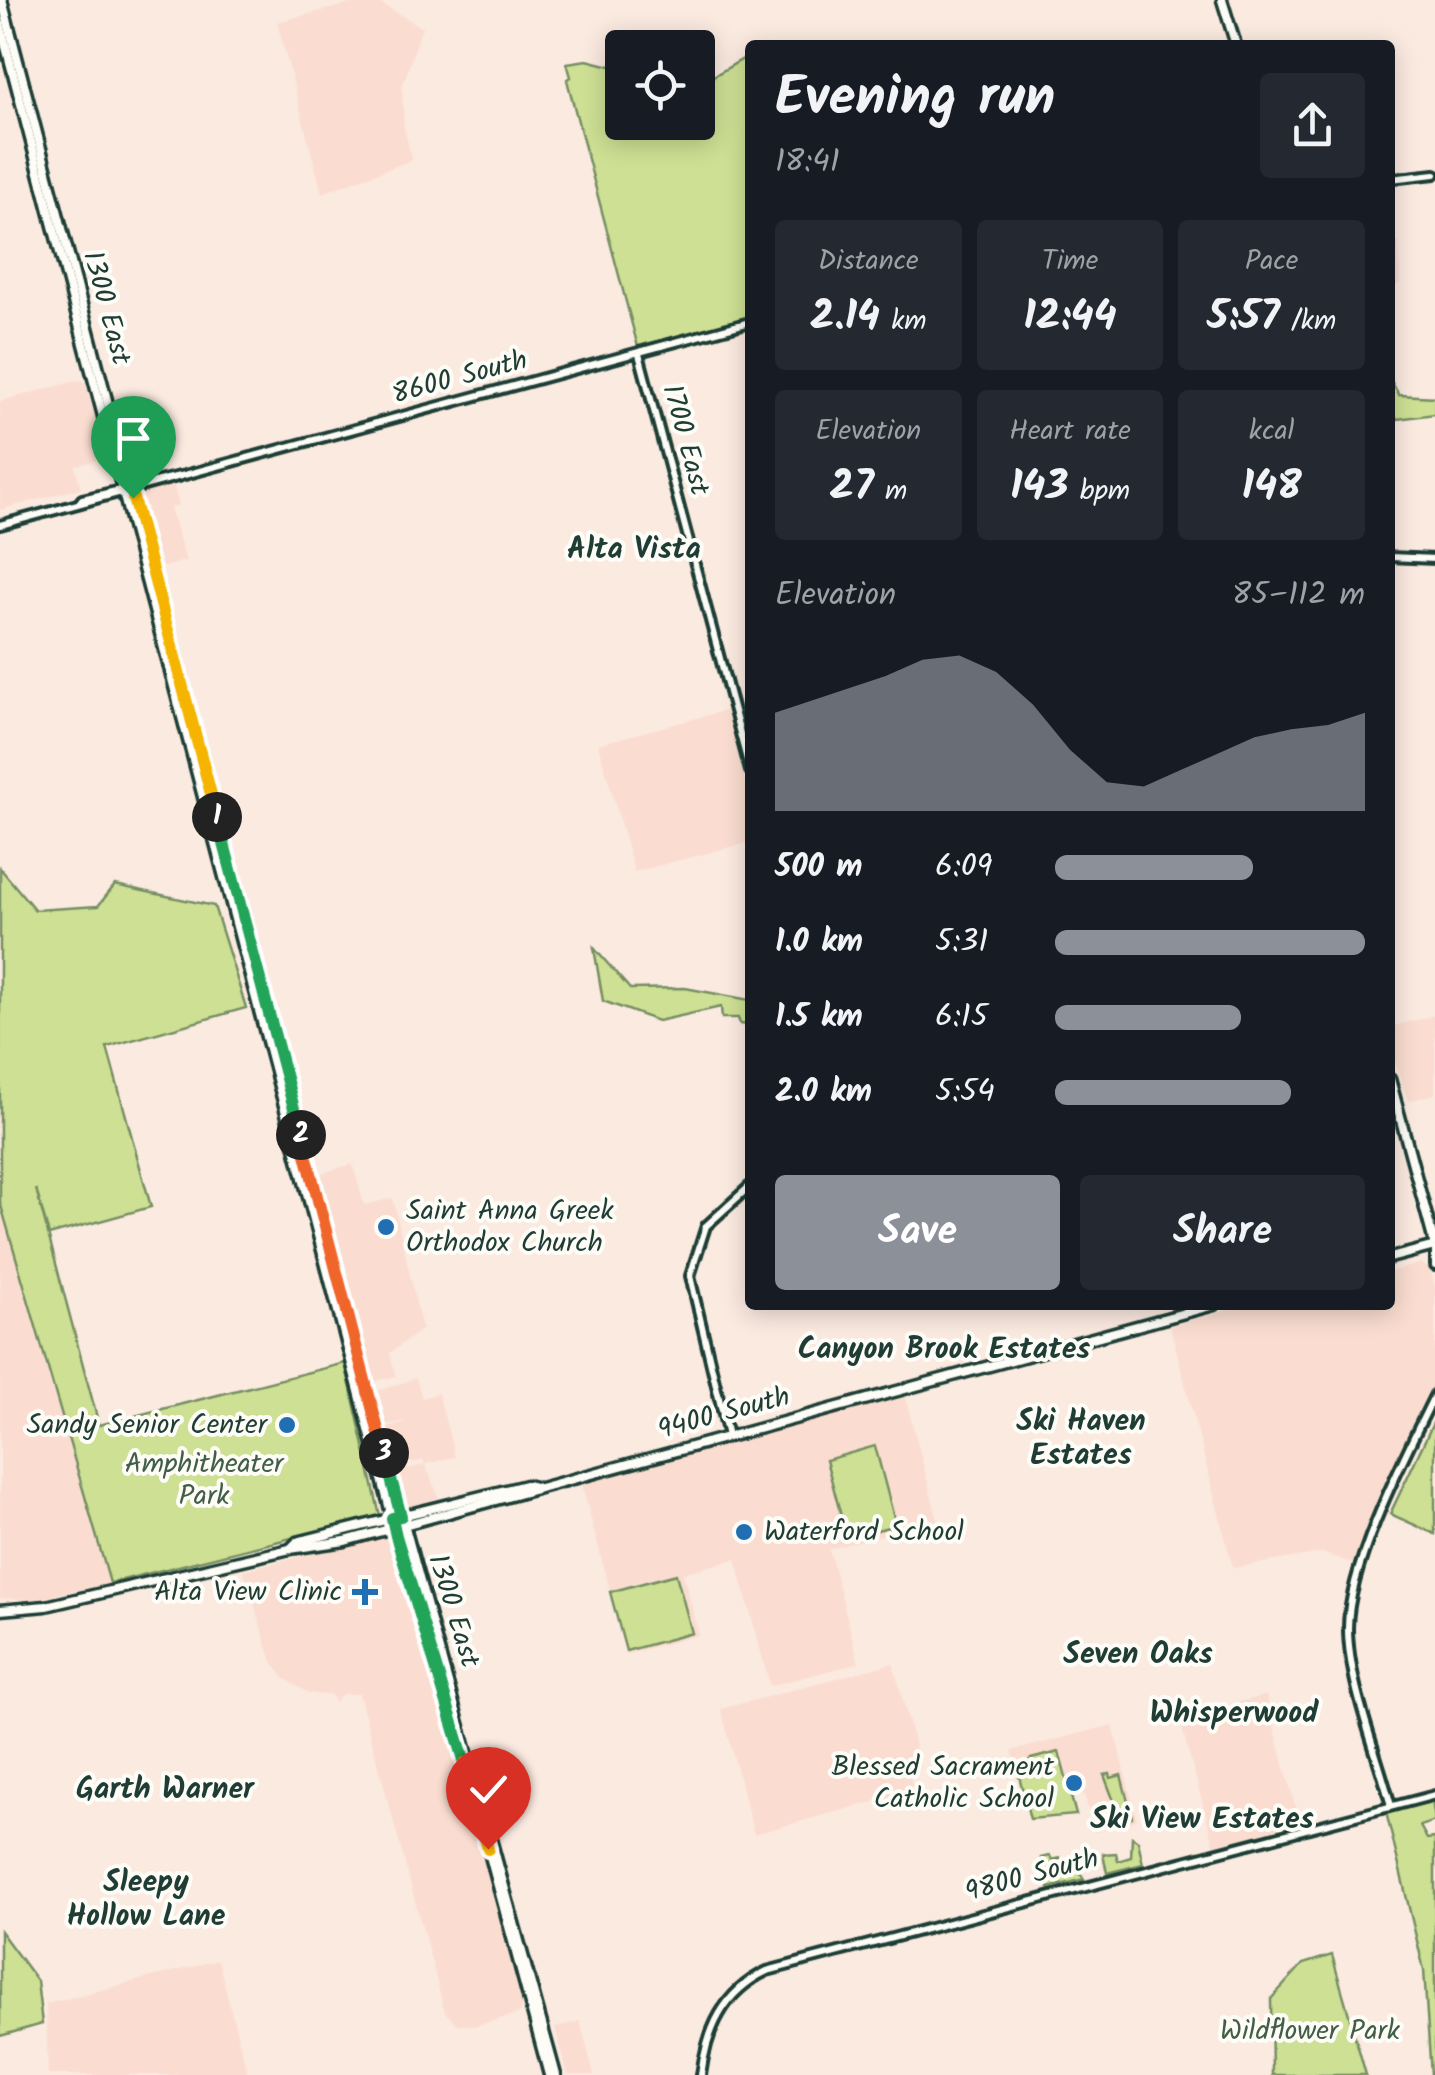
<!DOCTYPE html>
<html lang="en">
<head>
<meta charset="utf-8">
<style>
	body { margin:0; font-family:Kalam,sans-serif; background:#242831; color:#f1f3f6; height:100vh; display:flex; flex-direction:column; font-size:38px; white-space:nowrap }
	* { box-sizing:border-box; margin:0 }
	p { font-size:32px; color:#9ea1a6 }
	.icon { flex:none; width:55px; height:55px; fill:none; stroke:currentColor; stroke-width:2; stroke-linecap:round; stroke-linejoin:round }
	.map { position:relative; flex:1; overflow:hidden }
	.side { position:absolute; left:745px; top:40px; width:650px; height:1270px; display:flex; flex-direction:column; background:#171b24; border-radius:10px; box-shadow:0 5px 25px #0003 }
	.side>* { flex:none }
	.fabs { position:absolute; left:605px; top:30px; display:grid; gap:20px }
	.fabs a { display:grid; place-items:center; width:110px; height:110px; border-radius:10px; background:#171b24; box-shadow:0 5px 25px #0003; font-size:50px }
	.pin { position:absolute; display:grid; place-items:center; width:85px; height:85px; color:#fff; margin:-102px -42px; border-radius:50% 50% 50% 0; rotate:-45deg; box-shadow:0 0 10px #0007 }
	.pin .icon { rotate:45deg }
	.km { position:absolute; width:50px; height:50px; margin:-25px; border-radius:50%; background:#222; color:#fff; font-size:28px; line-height:50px; text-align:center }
	.round { display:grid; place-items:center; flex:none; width:105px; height:105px; border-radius:10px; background:#242831 }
	.headline { display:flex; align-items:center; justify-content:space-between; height:170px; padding:0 30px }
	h1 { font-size:55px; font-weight:700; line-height:75px }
	.figures { display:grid; grid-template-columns:repeat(3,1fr); gap:15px; height:170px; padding:10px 30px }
	.figures div { display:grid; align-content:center; border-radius:10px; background:#242831; text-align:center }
	.figures b { font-size:42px; font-weight:700 }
	.figures small { font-size:28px; font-weight:400 }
	.figures p { font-size:28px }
	.chart { height:280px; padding:20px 30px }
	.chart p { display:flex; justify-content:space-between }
	.chart svg { width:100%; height:180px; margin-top:10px; fill:#8c9099; opacity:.7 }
	.button { display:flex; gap:20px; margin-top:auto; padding:20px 30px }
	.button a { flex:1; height:115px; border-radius:10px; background:#8c9099; color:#fff; font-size:40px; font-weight:700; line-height:115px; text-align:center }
	.button a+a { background:#242831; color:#f1f3f6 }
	ul { padding:0 30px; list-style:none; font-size:32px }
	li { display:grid; grid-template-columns:160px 120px 1fr; align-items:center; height:75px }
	li i { height:25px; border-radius:12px; background:#8c9099 }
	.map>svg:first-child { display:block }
	.built { fill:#faddd0 }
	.green { fill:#cee094; stroke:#768e64; stroke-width:2.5 }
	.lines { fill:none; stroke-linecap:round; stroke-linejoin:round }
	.secondary-casing { stroke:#1f3d34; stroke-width:14 }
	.primary-casing { stroke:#1f3d34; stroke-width:15 }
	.secondary { stroke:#fdfcf7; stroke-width:6 }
	.primary { stroke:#fdfcf7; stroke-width:8 }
	.split-1-casing { stroke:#fff; stroke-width:20 }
	.split-2-casing { stroke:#fff; stroke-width:20 }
	.split-3-casing { stroke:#fff; stroke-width:20 }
	.split-4-casing { stroke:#fff; stroke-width:20 }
	.split-5-casing { stroke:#fff; stroke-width:20 }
	.split-1 { stroke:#f5b400; stroke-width:12 }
	.split-2 { stroke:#22a559; stroke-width:12 }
	.split-3 { stroke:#f0652b; stroke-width:12 }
	.split-4 { stroke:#22a559; stroke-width:12 }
	.split-5 { stroke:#f5b400; stroke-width:12 }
	.poi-dot { fill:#1f6fb2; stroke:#fdfcf7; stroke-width:4 }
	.labels { text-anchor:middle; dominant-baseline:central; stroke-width:8; stroke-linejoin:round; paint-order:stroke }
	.street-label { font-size:28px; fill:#1f3d34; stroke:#fdfcf7 }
	.poi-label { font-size:28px; fill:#1f3d34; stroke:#fdfcf7; text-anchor:end }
	.park-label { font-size:28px; fill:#425e47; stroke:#fdfcf7 }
	.neighbourhood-label { font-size:30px; font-weight:bold; fill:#1f3d34; stroke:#fdfcf7 }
</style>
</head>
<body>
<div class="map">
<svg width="1435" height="2075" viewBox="0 0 1435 2075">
	<rect width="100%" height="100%" fill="#fbeae0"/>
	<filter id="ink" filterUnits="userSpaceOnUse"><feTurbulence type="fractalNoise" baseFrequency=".01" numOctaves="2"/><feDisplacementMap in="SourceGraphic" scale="20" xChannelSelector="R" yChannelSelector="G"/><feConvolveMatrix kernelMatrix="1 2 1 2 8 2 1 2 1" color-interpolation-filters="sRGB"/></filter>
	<g filter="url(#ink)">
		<g class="built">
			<polygon points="365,0 374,0 422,27 402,87 404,127 412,160 322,193 277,22"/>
			<polygon points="1390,236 1399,243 1400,283 1390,293"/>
			<polygon points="80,380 86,383 105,458 75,466 81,488 0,510 0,401"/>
			<polygon points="173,484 179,505 170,508 186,561 155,569 139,496"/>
			<polygon points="727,710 750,800 750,842 634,872 598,744"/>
			<polygon points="1435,1015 1435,1094 1408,1101 1390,1046 1390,1027"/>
			<polygon points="353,1164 364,1205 393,1198 422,1329 390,1353 396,1376 375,1381 369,1378 317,1179 321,1173"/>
			<polygon points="0,1202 110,1583 34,1600 0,1598"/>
			<polygon points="1421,1263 1430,1269 1435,1287 1435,1381 1355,1564 1322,1553 1233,1568 1170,1326 1247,1305 1390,1305 1390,1272"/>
			<polygon points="416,1378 422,1398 438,1393 455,1457 425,1464 439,1498 409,1507 404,1503 396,1472 424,1465 424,1460 395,1467 385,1428 410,1421 383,1425 375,1392"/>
			<polygon points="905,1396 938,1520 829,1549 859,1663 770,1686 736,1559 683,1573 699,1635 627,1654 581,1482"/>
			<polygon points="385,1536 393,1539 441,1683 523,1999 521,2013 475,2026 457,2024 445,2012 359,1694 342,1694 335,1703 332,1696 308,1693 284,1678 271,1659 243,1570"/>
			<polygon points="893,1663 921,1768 909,1772 914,1791 754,1834 721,1709"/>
			<polygon points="1266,1695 1300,1825 1215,1848 1179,1718"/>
			<polygon points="1113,1725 1137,1820 1095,1832 1084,1794 1072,1798 1077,1815 1030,1819 1012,1751"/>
			<polygon points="218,1960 248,2075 48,2075 46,2004"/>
			<polygon points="580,2021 594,2075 568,2075 555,2028"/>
		</g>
		<g class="green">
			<polygon points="750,55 750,317 638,347 567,80 571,77 567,63 587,60 622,69 622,122 698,122 698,85"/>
			<polygon points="1390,379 1399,395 1435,397 1435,414 1390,420"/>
			<polygon points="0,868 35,910 98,906 115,885 214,906 246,1008 107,1047 151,1207 49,1235 36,1189 99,1425 345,1363 380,1516 110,1583 0,1202"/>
			<polygon points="594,948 630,989 685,988 750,1000 750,1025 740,1024 738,1018 722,1018 721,1007 658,1021 603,1001"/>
			<polygon points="1435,1419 1435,1534 1390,1514"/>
			<polygon points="875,1446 896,1525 847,1538 826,1460"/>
			<polygon points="676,1574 692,1633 626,1651 610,1592"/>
			<polygon points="1059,1752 1076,1815 1030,1819 1018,1772 1031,1759"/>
			<polygon points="1110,1774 1111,1778 1121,1775 1132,1817 1116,1821 1118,1812 1104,1775"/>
			<polygon points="1432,1800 1435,1821 1420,1826 1427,1839 1435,1838 1435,2075 1431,2075 1424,1970 1386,1812"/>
			<polygon points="1132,1837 1138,1841 1143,1864 1107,1873 1103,1854 1116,1853 1118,1861 1131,1857"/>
			<polygon points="1050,1856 1052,1860 1061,1858 1053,1864 1055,1877 1077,1868 1084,1879 1049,1888 1041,1858"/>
			<polygon points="0,1931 37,1981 42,2024 0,2036"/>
			<polygon points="1332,1955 1366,2075 1272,2075 1271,1999 1303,1964"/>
		</g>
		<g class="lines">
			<defs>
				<g id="secondary">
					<polyline points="1390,179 1435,174"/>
					<polyline points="639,354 750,771"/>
					<polyline points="79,503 82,499 180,476"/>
					<polyline points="0,525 750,322"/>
					<polyline points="1390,557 1435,559"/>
					<polyline points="1435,1246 1435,1266"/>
					<polyline points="728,1436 690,1276 706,1226 750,1186"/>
					<path d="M 1391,1806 C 1377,1753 1348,1682 1348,1628 C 1348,1565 1406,1453 1435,1394"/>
					<path d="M 701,2075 C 707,2029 723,1992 767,1971 L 1435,1795"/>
				</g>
				<g id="primary">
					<polyline points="2,0 366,1386 556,2075"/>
					<polyline points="1222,0 1236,45"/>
					<polyline points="0,24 397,1536 441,1674 549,2075"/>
					<polyline points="1390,1079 1435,1246 1390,1258"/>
					<polyline points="290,1549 297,1542 526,1485 535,1487"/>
					<polyline points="0,1610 46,1606 290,1549 345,1541 1214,1305"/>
				</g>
			</defs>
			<use href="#secondary" class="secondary-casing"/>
			<use href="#primary" class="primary-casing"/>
			<use href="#secondary" class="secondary"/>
			<use href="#primary" class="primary"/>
		</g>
	</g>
	<g class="lines" filter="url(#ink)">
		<defs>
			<polyline id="split-1" points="133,498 217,817"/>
			<polyline id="split-2" points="217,817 301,1135"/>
			<polyline id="split-3" points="301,1135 384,1453"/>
			<polyline id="split-4" points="384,1453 401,1516 392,1518 396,1536 465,1763"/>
			<polyline id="split-5" points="465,1763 488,1849"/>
		</defs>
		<use href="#split-1" class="split-1-casing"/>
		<use href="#split-2" class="split-2-casing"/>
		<use href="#split-3" class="split-3-casing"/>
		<use href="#split-4" class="split-4-casing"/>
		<use href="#split-5" class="split-5-casing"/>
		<use href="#split-1" class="split-1"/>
		<use href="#split-2" class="split-2"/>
		<use href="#split-3" class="split-3"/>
		<use href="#split-4" class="split-4"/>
		<use href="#split-5" class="split-5"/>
	</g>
	<g class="poi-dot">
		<circle cx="386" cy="1227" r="10"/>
		<circle cx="287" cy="1425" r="10"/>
		<circle cx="744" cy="1532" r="10"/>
		<path d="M360 1577h10v10h10v10h-10v10h-10v-10h-10v-10h10z"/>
		<circle cx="1074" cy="1783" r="10"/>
	</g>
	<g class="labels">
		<g class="street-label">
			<text transform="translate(106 308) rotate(75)">1300 East</text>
			<text transform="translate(460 378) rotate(-15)">8600 South</text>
			<text transform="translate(685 440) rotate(75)">1700 East</text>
			<text transform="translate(724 1414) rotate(-15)">9400 South</text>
			<text transform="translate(453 1611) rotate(73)">1300 East</text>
			<text transform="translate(1032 1876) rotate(-15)">9800 South</text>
		</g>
		<g class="poi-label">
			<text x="406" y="1211" text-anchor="start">Saint Anna Greek<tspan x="406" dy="32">Orthodox Church</tspan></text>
			<text x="267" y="1425">Sandy Senior Center</text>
			<text x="764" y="1532" text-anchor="start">Waterford School</text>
			<text x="342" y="1592">Alta View Clinic</text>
			<text x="1054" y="1767">Blessed Sacrament<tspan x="1054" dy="32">Catholic School</tspan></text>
		</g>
		<g class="park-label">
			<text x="204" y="1464">Amphitheater<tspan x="204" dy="32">Park</tspan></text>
			<text x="1310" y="2031">Wildflower Park</text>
		</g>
		<g class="neighbourhood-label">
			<text x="634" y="550">Alta Vista</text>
			<text x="944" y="1350">Canyon Brook Estates</text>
			<text x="1081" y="1422">Ski Haven<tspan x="1081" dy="34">Estates</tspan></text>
			<text x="1138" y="1655">Seven Oaks</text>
			<text x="1234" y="1714">Whisperwood</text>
			<text x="165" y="1790">Garth Warner</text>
			<text x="1202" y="1820">Ski View Estates</text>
			<text x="146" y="1883">Sleepy<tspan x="146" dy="34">Hollow Lane</tspan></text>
		</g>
	</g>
</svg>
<div class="fabs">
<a><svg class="icon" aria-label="locate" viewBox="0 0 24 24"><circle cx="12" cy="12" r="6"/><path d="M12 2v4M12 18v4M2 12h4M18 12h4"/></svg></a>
</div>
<div class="pin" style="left:133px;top:498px;background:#1e9e55"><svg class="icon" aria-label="arrive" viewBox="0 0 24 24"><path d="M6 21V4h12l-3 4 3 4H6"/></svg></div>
<div class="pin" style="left:488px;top:1849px;background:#d93025"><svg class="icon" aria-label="check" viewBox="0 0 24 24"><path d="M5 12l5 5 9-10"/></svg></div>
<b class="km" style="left:217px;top:817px">1</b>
<b class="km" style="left:301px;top:1135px">2</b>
<b class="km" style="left:384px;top:1453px">3</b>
<section class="side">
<div class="headline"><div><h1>Evening run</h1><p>18:41</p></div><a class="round"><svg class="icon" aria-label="share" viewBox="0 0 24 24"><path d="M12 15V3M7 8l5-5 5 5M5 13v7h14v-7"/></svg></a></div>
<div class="figures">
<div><p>Distance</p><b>2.14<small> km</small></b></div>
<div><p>Time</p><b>12:44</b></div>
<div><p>Pace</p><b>5:57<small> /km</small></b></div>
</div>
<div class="figures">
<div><p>Elevation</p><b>27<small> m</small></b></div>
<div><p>Heart rate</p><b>143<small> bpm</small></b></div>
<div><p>kcal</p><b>148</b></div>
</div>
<div class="chart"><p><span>Elevation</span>85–112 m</p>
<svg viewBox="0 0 160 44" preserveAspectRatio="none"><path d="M0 44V20L10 17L20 14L30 11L40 7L50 6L60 10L70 18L80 29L90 37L100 38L110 34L120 30L130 26L140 24L150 23L160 20V44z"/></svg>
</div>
<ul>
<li><b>500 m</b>6:09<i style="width:64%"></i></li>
<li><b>1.0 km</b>5:31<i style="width:100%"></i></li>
<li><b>1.5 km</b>6:15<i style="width:60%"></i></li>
<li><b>2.0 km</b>5:54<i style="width:76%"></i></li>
</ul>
<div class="button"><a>Save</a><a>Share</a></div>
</section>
</div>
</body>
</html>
